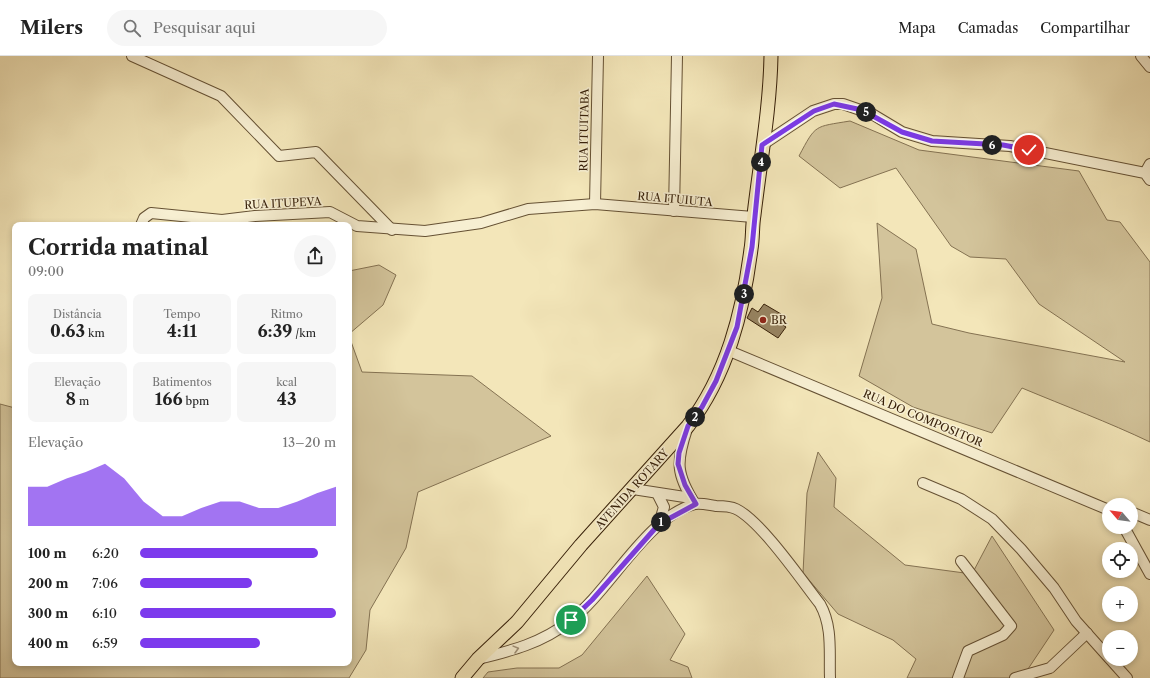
<!DOCTYPE html>
<html lang="pt">
<head>
<meta charset="utf-8">
<style>
	body { margin:0; font-family:"Libre Caslon Text",serif; background:#f6f6f6; color:#222; height:100vh; display:flex; flex-direction:column; font-size:15px; white-space:nowrap }
	* { box-sizing:border-box; margin:0 }
	p { font-size:13px; color:#767676 }
	.icon { flex:none; width:22px; height:22px; fill:none; stroke:currentColor; stroke-width:2; stroke-linecap:round; stroke-linejoin:round }
	.map { position:relative; flex:1; overflow:hidden }
	.side { position:absolute; left:12px; top:166px; width:340px; height:444px; display:flex; flex-direction:column; background:#fff; border-radius:8px; box-shadow:0 2px 6px #0003 }
	.side>* { flex:none }
	.needle { width:26px; rotate:298deg }
	.buttons { position:absolute; left:1102px; top:442px; display:grid; gap:8px }
	.buttons a { display:grid; place-items:center; width:36px; height:36px; border-radius:50%; background:#fff; box-shadow:0 2px 6px #0003; font-size:20px }
	.pin { position:absolute; display:grid; place-items:center; width:34px; height:34px; color:#fff; margin:-17px; border:2px solid #fff; border-radius:50%; box-shadow:0 1px 4px #0007 }
	.km { position:absolute; width:20px; height:20px; margin:-10px; border-radius:50%; background:#222; color:#fff; font-size:11px; line-height:20px; text-align:center }
	.round { display:grid; place-items:center; flex:none; width:42px; height:42px; border-radius:21px; background:#f6f6f6 }
	.summary { display:flex; align-items:center; justify-content:space-between; height:68px; padding:0 16px }
	h1 { font-size:22px; font-weight:700; line-height:30px }
	.metrics { display:grid; grid-template-columns:repeat(3,1fr); gap:6px; height:68px; padding:4px 16px }
	.metrics div { display:grid; align-content:center; border-radius:8px; background:#f6f6f6; text-align:center }
	.metrics b { font-size:17px; font-weight:700 }
	.metrics small { font-size:11px; font-weight:400 }
	.metrics p { font-size:11px }
	.chart { height:112px; padding:8px 16px }
	.chart p { display:flex; justify-content:space-between }
	.chart svg { width:100%; height:72px; margin-top:4px; fill:#7c3aed; opacity:.7 }
	ul { padding:0 16px; list-style:none; font-size:13px }
	li { display:grid; grid-template-columns:64px 48px 1fr; align-items:center; height:30px }
	li i { height:10px; border-radius:5px; background:#7c3aed }
	header { display:flex; align-items:center; gap:24px; box-sizing:border-box; height:56px; padding:0 20px; background:#fff; border-bottom:1px solid #e0e0e0 }
	header strong { font-size:19px }
	nav { display:flex; gap:22px; margin-inline-start:auto; font-size:14px }
	.search { width:280px; height:36px; background:#f6f6f6; display:flex; align-items:center; gap:10px; box-sizing:border-box; padding:0 14px; border-radius:22px; color:#767676; font-size:15px }
	.map>svg:first-child { display:block }
	.green { fill:#d3c49b; stroke:#847252 }
	.building { fill:#988664; stroke:#361f08 }
	.lines { fill:none; stroke-linecap:round; stroke-linejoin:round }
	.minor-casing { stroke:#655134; stroke-width:12 }
	.major-casing { stroke:#361f08; stroke-width:15 }
	.minor { stroke:#f7efd2; stroke-width:10 }
	.major { stroke:#f3e6b9; stroke-width:13 }
	.oneway { stroke:#a09177 }
	.route-casing { stroke:#fff; stroke-width:8 }
	.route { stroke:#7c3aed; stroke-width:5 }
	.poi-dot { fill:#8f2418; stroke:#f7efd2; stroke-width:1.5 }
	.labels { text-anchor:middle; dominant-baseline:central; stroke-width:3; stroke-linejoin:round; paint-order:stroke }
	.street-label { font-size:11px; fill:#361f08; stroke:#f7efd2 }
	.poi-label { font-size:11px; fill:#361f08; stroke:#f7efd2; text-anchor:start }
</style>
</head>
<body>
<header>
<strong>Milers</strong>
<div class="search"><svg class="icon" aria-label="search" viewBox="0 0 24 24"><circle cx="10" cy="10" r="6"/><path d="M15 15l6 6"/></svg>Pesquisar aqui</div>
<nav><a>Mapa</a><a>Camadas</a><a>Compartilhar</a></nav>
</header>
<div class="map">
<svg width="1150" height="622" viewBox="0 0 1150 622">
	<rect width="100%" height="100%" fill="#f3e6b9"/>
	<filter id="stains"><feTurbulence type="fractalNoise" baseFrequency=".005" numOctaves="4"/><feColorMatrix values="0 0 0 0 .2 0 0 0 0 .09 0 0 0 0 .02 0 0 0 .5 -.17"/></filter>
	<radialGradient id="worn" r=".72"><stop offset=".6" stop-color="#630" stop-opacity="0"/><stop offset="1" stop-color="#630" stop-opacity=".3"/></radialGradient>
	<g class="green">
		<path d="M 850,65 L 919,94 L 1079,115 L 1107,164 L 1120,166 L 1150,206 L 1150,386 C 1108,366 1065,350 1022,332 L 992,377 L 913,351 L 859,320 L 882,242 L 877,167 L 916,193 L 932,268 L 969,277 L 1125,306 L 1039,248 L 1006,203 L 970,201 L 951,190 L 896,112 L 840,132 L 799,100 C 816,68 814,71 850,65 Z"/>
		<polygon points="379,209 396,219 383,249 349,278 349,215"/>
		<polygon points="349,280 362,316 472,320 551,380 418,436 406,492 370,554 366,594 349,622 0,622 0,348 15,352 15,607 349,607"/>
		<polygon points="818,396 836,422 834,451 905,509 972,518 992,480 1054,574 1022,622 907,622 916,603 893,584 838,558 803,517 807,437"/>
		<polygon points="647,520 685,578 670,604 688,611 692,622 483,622 488,616 517,612 559,612 582,599"/>
	</g>
	<polygon class="building" points="764,248 781,258 776,265 786,271 778,282 747,262 752,252 758,256"/>
	<g class="lines">
		<defs>
			<g id="minor">
				<polyline points="132,0 221,40 279,100 316,96 392,174"/>
				<polyline points="1141,0 1150,11"/>
				<polyline points="762,89 813,55 834,48 843,48 872,58 902,76 932,85 1010,90 1145,117 1150,124"/>
				<polyline points="1145,117 1150,108"/>
				<polyline points="595,148 598,0"/>
				<polyline points="674,155 677,0"/>
				<polyline points="141,169 144,162 151,157 222,164 255,160 330,156 357,170 425,175 481,167 528,153 595,148 753,161"/>
				<polyline points="727,294 1109,454"/>
				<path d="M 687,373 C 676,406 676,418 695,448"/>
				<polyline points="923,427 961,443 992,463 1021,493 1054,532 1076,565 1109,602"/>
				<polyline points="633,433 691,442"/>
				<polyline points="657,437 664,451 659,468"/>
				<polyline points="1131,456 1150,464"/>
				<polyline points="1124,471 1150,518"/>
				<path d="M 478,603 C 511,595 542,587 570,565 C 610,535 646,461 695,448 C 701,447 709,449 716,450 C 722,450 730,450 736,453 C 761,465 802,525 820,548 C 833,571 829,597 830,622"/>
				<polyline points="1110,603 1127,622"/>
				<polyline points="958,622 968,595 1003,579 1011,570 961,505"/>
				<polyline points="1015,622 1050,612 1087,577"/>
			</g>
			<path id="major" d="M 462,622 L 478,603 L 517,566 L 581,489 L 688,370 C 727,319 743,256 751,193 C 753,182 752,170 754,159 C 760,107 770,53 771,0"/>
		</defs>
		<use href="#minor" class="minor-casing"/>
		<use href="#major" class="major-casing"/>
		<use href="#minor" class="minor"/>
		<use href="#major" class="major"/>
	</g>
	<defs><path id="oneway-chevron" d="M-2-3.5L2.5 0L-2 3.5" fill="none" stroke-width="1.6" stroke-linecap="round" stroke-linejoin="round"/></defs>
	<use class="oneway" href="#oneway-chevron" transform="translate(516 593) rotate(-15)"/>
	<g class="lines">
		<defs>
			<polyline id="route" points="571,564 592,544 659,468 696,448 685,429 678,408 679,397 688,370 702,351 716,325 737,271 752,191 762,89 814,55 834,48 862,54 902,76 932,85 1003,89 1029,94"/>
		</defs>
		<use href="#route" class="route-casing"/>
		<use href="#route" class="route"/>
	</g>
	<circle class="poi-dot" cx="763" cy="264" r="4"/>
	<g class="labels">
		<g class="street-label">
			<text transform="translate(584 74) rotate(-89)">RUA ITUITABA</text>
			<text transform="translate(675 143) rotate(5)">RUA ITUIUTA</text>
			<text transform="translate(283 147) rotate(-3)">RUA ITUPEVA</text>
			<text transform="translate(923 362) rotate(23)">RUA DO COMPOSITOR</text>
			<text transform="translate(632 433) rotate(-48)">AVENIDA ROTARY</text>
		</g>
		<g class="poi-label">
			<text x="771" y="264">BR</text>
		</g>
	</g>
	<rect width="100%" height="100%" filter="url(#stains)"/>
	<rect width="100%" height="100%" fill="url(#worn)"/>
</svg>
<div class="buttons">
<a><svg class="needle" viewBox="-14 -14 28 28"><path d="M0-13l5 13h-10z" fill="#e53935"/><path d="M0 13l5-13h-10z" fill="#767676"/></svg></a>
<a><svg class="icon" aria-label="locate" viewBox="0 0 24 24"><circle cx="12" cy="12" r="6"/><path d="M12 2v4M12 18v4M2 12h4M18 12h4"/></svg></a>
<a>+</a>
<a>−</a>
</div>
<div class="pin" style="left:571px;top:564px;background:#1e9e55"><svg class="icon" aria-label="arrive" viewBox="0 0 24 24"><path d="M6 21V4h12l-3 4 3 4H6"/></svg></div>
<div class="pin" style="left:1029px;top:94px;background:#d93025"><svg class="icon" aria-label="check" viewBox="0 0 24 24"><path d="M5 12l5 5 9-10"/></svg></div>
<b class="km" style="left:661px;top:466px">1</b>
<b class="km" style="left:695px;top:361px">2</b>
<b class="km" style="left:744px;top:238px">3</b>
<b class="km" style="left:761px;top:106px">4</b>
<b class="km" style="left:866px;top:56px">5</b>
<b class="km" style="left:992px;top:89px">6</b>
<section class="side">
<div class="summary"><div><h1>Corrida matinal</h1><p>09:00</p></div><a class="round"><svg class="icon" aria-label="share" viewBox="0 0 24 24"><path d="M12 15V3M7 8l5-5 5 5M5 13v7h14v-7"/></svg></a></div>
<div class="metrics">
<div><p>Distância</p><b>0.63<small> km</small></b></div>
<div><p>Tempo</p><b>4:11</b></div>
<div><p>Ritmo</p><b>6:39<small> /km</small></b></div>
</div>
<div class="metrics">
<div><p>Elevação</p><b>8<small> m</small></b></div>
<div><p>Batimentos</p><b>166<small> bpm</small></b></div>
<div><p>kcal</p><b>43</b></div>
</div>
<div class="chart"><p><span>Elevação</span>13–20 m</p>
<svg viewBox="0 0 160 44" preserveAspectRatio="none"><path d="M0 44V20L10 20L20 15L30 11L40 6L50 15L60 29L70 38L80 38L90 33L100 29L110 29L120 33L130 33L140 29L150 24L160 20V44z"/></svg>
</div>
<ul>
<li><b>100 m</b>6:20<i style="width:91%"></i></li>
<li><b>200 m</b>7:06<i style="width:57%"></i></li>
<li><b>300 m</b>6:10<i style="width:100%"></i></li>
<li><b>400 m</b>6:59<i style="width:61%"></i></li>
</ul>
</section>
</div>
</body>
</html>
